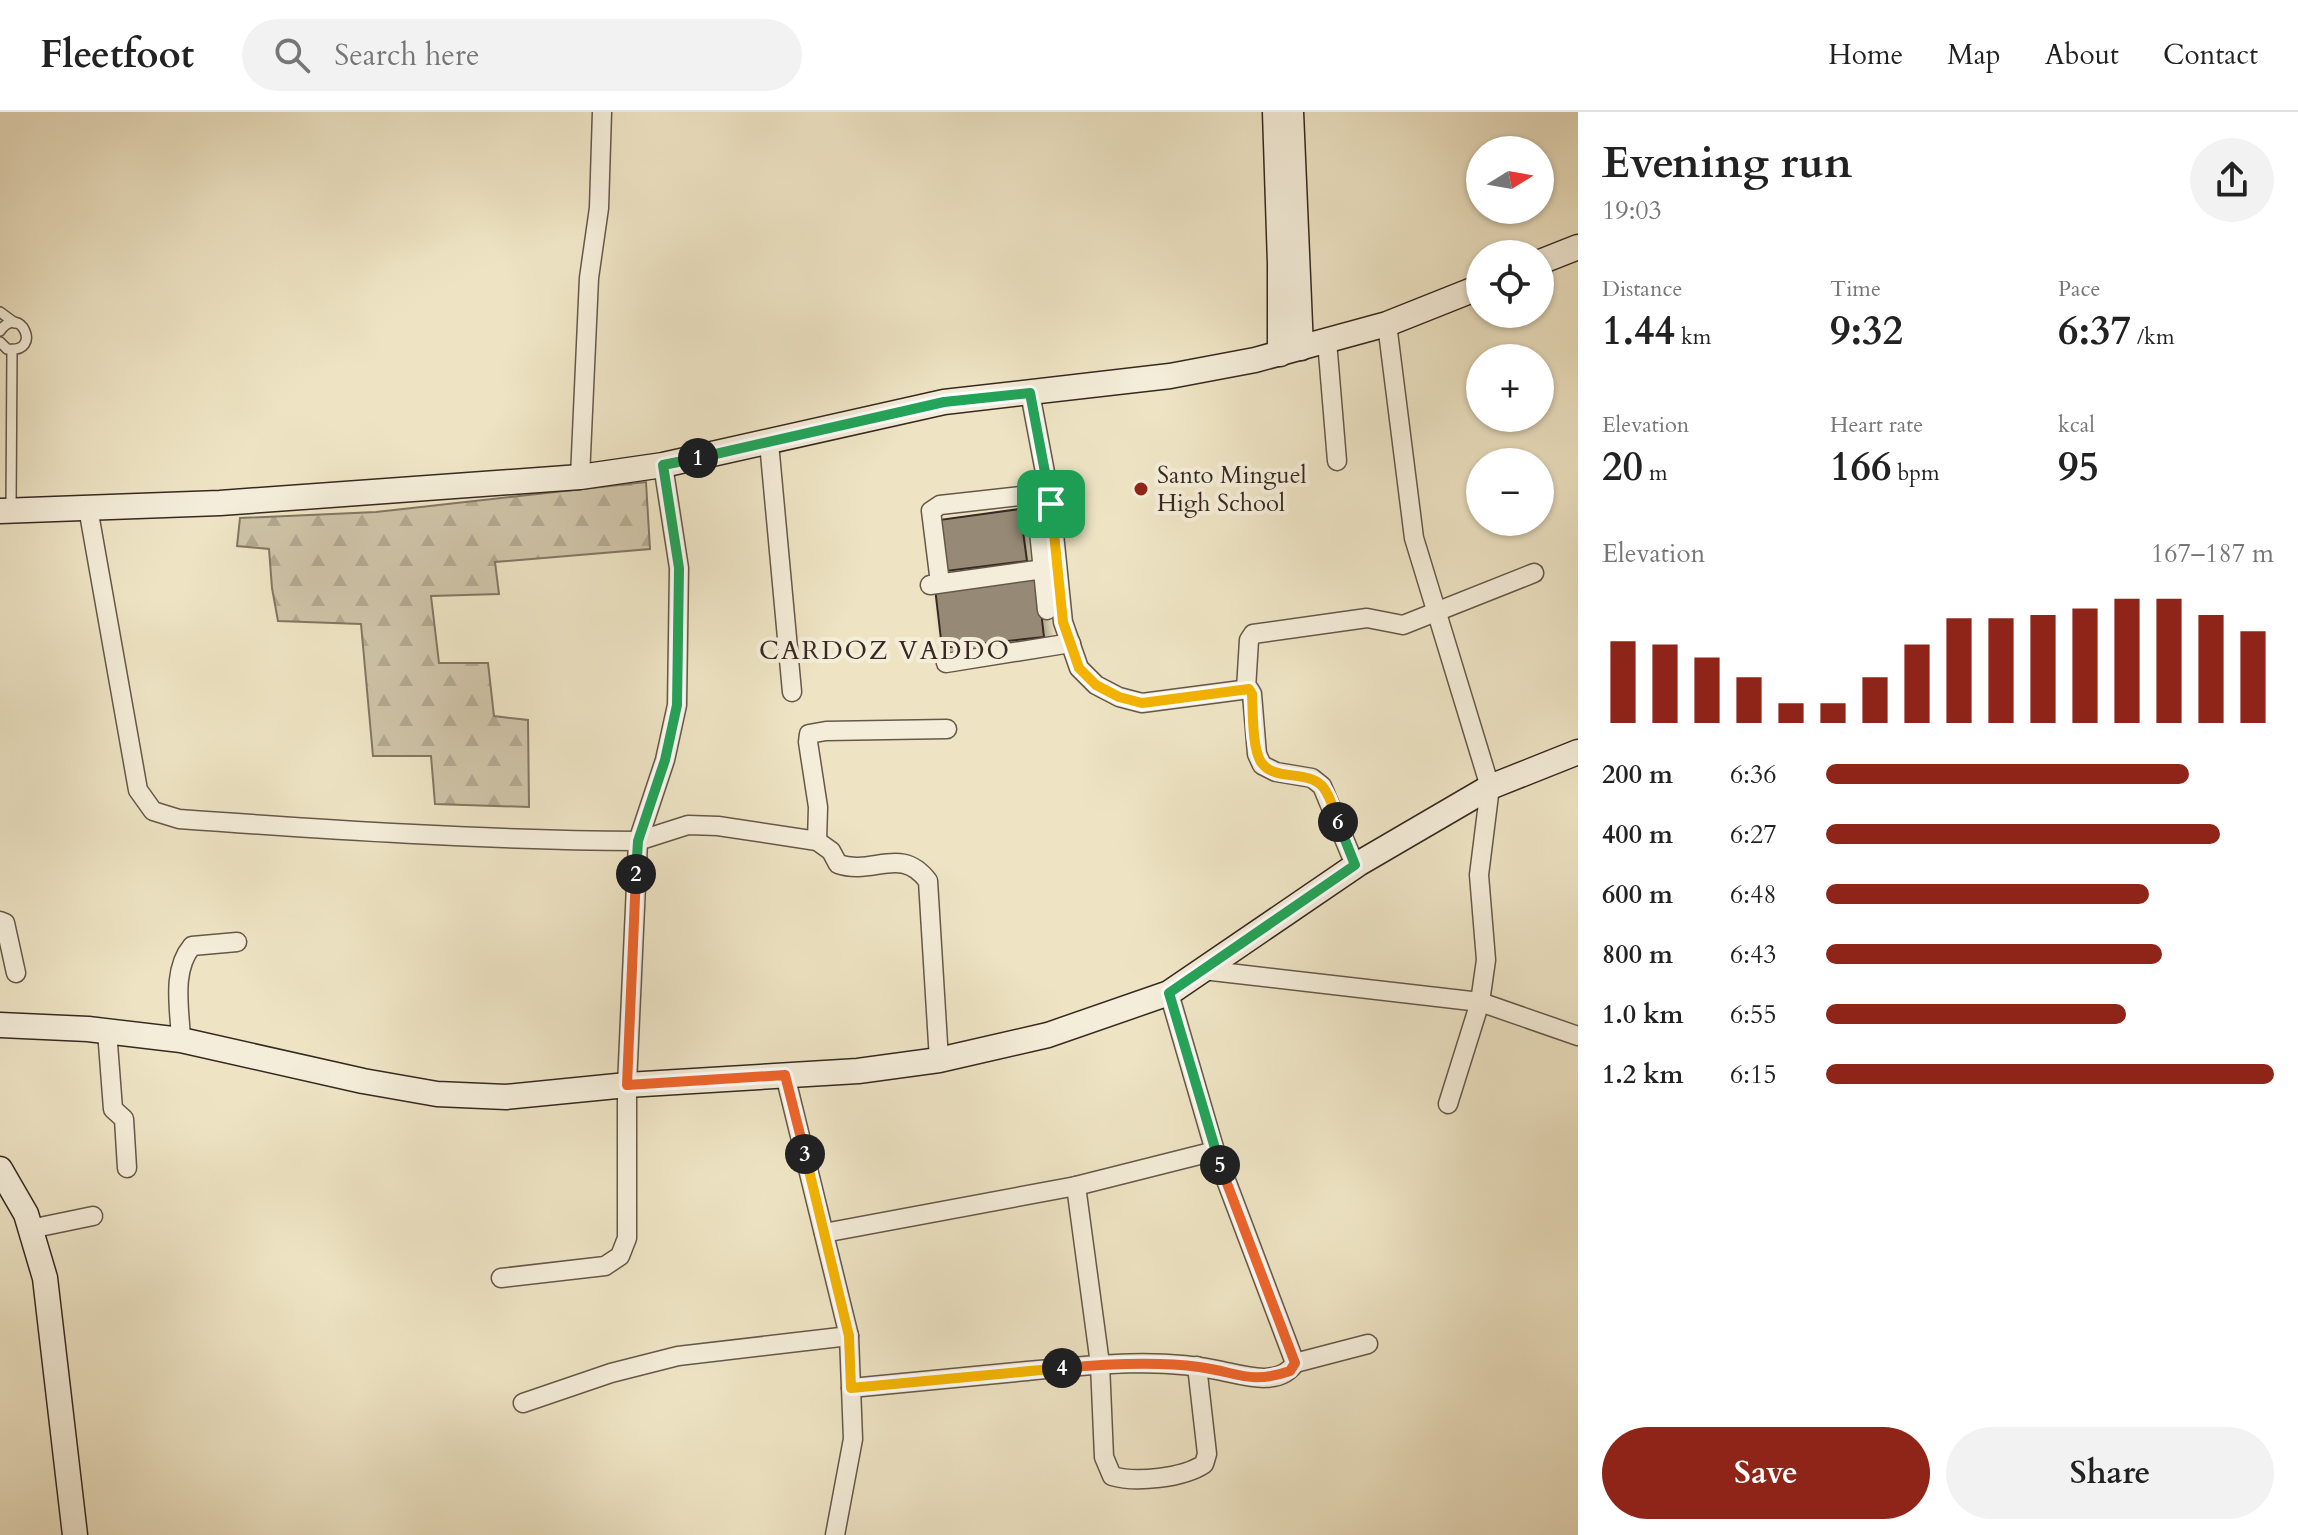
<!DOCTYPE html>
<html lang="en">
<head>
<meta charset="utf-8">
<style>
	body { margin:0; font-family:Cardo,serif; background:#f2f2f2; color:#222; height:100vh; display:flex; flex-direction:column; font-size:30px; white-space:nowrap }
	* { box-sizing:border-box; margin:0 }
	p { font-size:26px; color:#767676 }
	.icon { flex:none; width:44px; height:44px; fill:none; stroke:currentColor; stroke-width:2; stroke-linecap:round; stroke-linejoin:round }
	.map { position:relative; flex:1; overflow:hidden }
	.panel { display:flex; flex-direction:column; background:#fff; width:720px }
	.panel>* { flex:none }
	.needle { width:52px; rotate:79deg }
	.controls { position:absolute; left:1466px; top:24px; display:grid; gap:16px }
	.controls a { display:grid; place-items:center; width:88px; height:88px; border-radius:50%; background:#fff; box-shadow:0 2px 6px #0004; font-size:40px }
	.pin { position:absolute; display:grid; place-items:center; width:68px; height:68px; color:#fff; margin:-34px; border-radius:16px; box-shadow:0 4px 12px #0006 }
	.km { position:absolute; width:40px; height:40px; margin:-20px; border-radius:50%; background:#222; color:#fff; font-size:22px; line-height:40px; text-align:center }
	.round { display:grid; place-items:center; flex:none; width:84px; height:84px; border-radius:42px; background:#f2f2f2 }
	.overview { display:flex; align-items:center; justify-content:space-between; height:136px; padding:0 24px }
	h1 { font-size:44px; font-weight:600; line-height:60px }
	.metrics { display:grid; grid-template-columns:repeat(3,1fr); gap:12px; height:136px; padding:8px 24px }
	.metrics div { display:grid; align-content:center }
	.metrics b { font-size:40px; font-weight:600 }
	.metrics small { font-size:22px; font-weight:400 }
	.metrics p { font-size:22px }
	.chart { height:224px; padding:16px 24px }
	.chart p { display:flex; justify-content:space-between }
	.chart svg { width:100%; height:144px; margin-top:8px; stroke:#8f2418; stroke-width:6 }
	.primary-button { display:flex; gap:16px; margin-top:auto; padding:16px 24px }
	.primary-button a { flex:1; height:92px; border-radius:48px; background:#8f2418; color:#fff; font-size:32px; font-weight:600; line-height:92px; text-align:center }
	.primary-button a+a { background:#f2f2f2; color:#222 }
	ul { padding:0 24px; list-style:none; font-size:26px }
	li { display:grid; grid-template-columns:128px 96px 1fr; align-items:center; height:60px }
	li i { height:20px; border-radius:10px; background:#8f2418 }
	header { display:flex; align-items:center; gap:48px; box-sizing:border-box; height:112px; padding:0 40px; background:#fff; border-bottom:2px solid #e0e0e0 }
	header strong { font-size:38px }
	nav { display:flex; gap:44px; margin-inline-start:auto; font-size:28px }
	.search { width:560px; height:72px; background:#f2f2f2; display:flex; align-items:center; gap:20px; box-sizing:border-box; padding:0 28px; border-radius:44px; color:#767676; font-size:30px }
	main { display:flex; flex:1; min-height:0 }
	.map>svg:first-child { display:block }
	.forest { fill:url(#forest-firs); stroke:#837664; stroke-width:2 }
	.building { fill:#968a76; stroke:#372921; stroke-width:2; filter:url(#shadow) }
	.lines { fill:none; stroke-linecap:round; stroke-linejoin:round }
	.lane-casing { stroke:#65584a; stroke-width:12 }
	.street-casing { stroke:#65584a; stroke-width:21 }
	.secondary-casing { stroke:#372921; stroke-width:27 }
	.lane { stroke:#f4edd9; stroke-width:9 }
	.street { stroke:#f4edd9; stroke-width:18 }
	.secondary { stroke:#f4edd9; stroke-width:24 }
	.split-1-casing { stroke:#fff; stroke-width:16 }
	.split-2-casing { stroke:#fff; stroke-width:16 }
	.split-3-casing { stroke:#fff; stroke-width:16 }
	.split-4-casing { stroke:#fff; stroke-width:16 }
	.split-5-casing { stroke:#fff; stroke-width:16 }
	.split-6-casing { stroke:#fff; stroke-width:16 }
	.split-7-casing { stroke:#fff; stroke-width:16 }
	.split-1 { stroke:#22a559; stroke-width:10 }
	.split-2 { stroke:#22a559; stroke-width:10 }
	.split-3 { stroke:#f0652b; stroke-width:10 }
	.split-4 { stroke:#f5b400; stroke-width:10 }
	.split-5 { stroke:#f0652b; stroke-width:10 }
	.split-6 { stroke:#22a559; stroke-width:10 }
	.split-7 { stroke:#f5b400; stroke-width:10 }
	.poi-dot { fill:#8f2418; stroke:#f4edd9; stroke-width:3 }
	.labels { text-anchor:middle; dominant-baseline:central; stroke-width:8; stroke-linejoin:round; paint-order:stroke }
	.poi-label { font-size:24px; fill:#372921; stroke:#f4edd9; text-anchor:start }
	.neighbourhood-label { font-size:26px; letter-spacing:2px; fill:#372921; stroke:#f4edd9 }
</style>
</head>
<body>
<header>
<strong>Fleetfoot</strong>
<div class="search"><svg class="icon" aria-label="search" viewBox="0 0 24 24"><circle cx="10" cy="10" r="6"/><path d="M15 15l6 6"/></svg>Search here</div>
<nav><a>Home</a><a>Map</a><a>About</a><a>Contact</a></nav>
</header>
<main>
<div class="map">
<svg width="1578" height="1423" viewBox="0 0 1578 1423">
	<defs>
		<pattern id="forest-firs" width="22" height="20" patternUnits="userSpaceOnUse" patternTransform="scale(2)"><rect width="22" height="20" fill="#cfc4a8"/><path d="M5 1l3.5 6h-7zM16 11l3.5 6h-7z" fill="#b2a890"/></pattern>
		<filter id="shadow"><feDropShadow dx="5.5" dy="5.5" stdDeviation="4" flood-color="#0004"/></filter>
	</defs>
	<rect width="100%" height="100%" fill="#eee4c4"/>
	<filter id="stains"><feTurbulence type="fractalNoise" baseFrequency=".0025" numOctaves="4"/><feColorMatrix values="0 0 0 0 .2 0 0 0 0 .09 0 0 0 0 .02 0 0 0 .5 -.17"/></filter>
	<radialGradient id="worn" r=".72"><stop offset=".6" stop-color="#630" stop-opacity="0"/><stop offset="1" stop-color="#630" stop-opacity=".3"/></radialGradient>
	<polygon class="forest" points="646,370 650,437 495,450 499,482 431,484 439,551 488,551 494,604 528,608 529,695 435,692 431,644 373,644 361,512 278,509 272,476 269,437 237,434 240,406 376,400"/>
	<g class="building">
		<polygon points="1020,397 1027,449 946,459 939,408"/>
		<polygon points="1037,464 1044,525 942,536 935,476"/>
	</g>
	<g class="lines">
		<defs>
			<g id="lane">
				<polyline points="0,200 15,211"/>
				<path d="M 0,219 C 20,190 44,242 7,237 L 0,230"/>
				<polyline points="11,396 12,238"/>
			</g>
			<g id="street">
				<polyline points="1387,212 1414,426 1490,675 1479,763 1486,848 1480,890 1448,992"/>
				<polyline points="1327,229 1337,349"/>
				<polyline points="1030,281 1051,392 1063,510 1079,556 1096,573 1119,585 1142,591 1249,577 1252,582 1257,642 1262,653 1276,660 1312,666 1322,674 1355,753"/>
				<polyline points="769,331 792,580"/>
				<polyline points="580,365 589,166 599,96 602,0"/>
				<path d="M 88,396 L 138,678 L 153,699 L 179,707 C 332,718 484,728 638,729 L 627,973 L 627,1126 L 620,1144 L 605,1154 L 501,1166"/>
				<polyline points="940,471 931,399 940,393 1029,383 1036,390 1047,498"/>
				<polyline points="930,473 1051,456"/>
				<polyline points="946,551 1071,531"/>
				<polyline points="1246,577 1249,528 1253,522 1367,506 1403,513 1534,461"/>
				<path d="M 638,729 L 688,713 L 718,714 L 817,729 L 831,739 L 838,752 C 873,764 901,733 928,769 L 939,948"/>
				<polyline points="638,729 665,648 677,593 679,456 663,353"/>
				<polyline points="817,729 818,695 808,630 809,622 826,619 947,617"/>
				<polyline points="0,809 5,811 16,861"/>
				<polyline points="1203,858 1480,890 1578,924"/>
				<polyline points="1169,881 1215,1039 1295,1251 1368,1232"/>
				<polyline points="107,919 113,997 124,1007 127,1056"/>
				<path d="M 181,928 C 180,898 171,859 192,834 L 237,830"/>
				<polyline points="785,963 849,1224 853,1327 835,1423"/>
				<path d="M 1076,1074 L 1100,1252 L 1104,1345 L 1112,1364 C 1136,1371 1183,1366 1204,1352 L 1207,1342 L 1197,1254"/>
				<polyline points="30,1117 93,1104"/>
				<polyline points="824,1121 1076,1074 1215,1039"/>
				<path d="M 851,1276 C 910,1270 968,1265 1027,1259 C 1089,1253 1161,1245 1222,1259 C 1245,1264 1280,1275 1295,1251"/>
				<polyline points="523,1291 611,1261 678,1244 849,1224"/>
			</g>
			<g id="secondary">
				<polyline points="1275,0 1280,152 1280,242"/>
				<polyline points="1291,0 1301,236"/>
				<polyline points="1540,150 1578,135"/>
				<polyline points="0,399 220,391 580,365 663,353 944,290 1170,264 1255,248 1387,212 1480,175"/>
				<polyline points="0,913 88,917 181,928 363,969 437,982 506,985 627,973 858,959 939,948 1048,923 1169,881 1358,752 1490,675 1578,640"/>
				<polyline points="0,1057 26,1102 45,1166 75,1423"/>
			</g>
		</defs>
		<use href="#lane" class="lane-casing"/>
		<use href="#street" class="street-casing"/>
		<use href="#secondary" class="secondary-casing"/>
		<use href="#lane" class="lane"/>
		<use href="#street" class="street"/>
		<use href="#secondary" class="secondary"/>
	</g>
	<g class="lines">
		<defs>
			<polyline id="split-1" points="698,346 944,290 1030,281 1051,392"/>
			<polyline id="split-2" points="636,762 638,729 665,648 677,593 679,456 663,353 698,346"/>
			<polyline id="split-3" points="636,762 627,973 785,963 805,1042"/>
			<polyline id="split-4" points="805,1042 849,1224 851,1276 1062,1256"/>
			<path id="split-5" d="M 1062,1256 C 1106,1252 1155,1249 1199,1255 C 1238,1260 1249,1273 1290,1259 L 1295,1251 L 1220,1053"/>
			<polyline id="split-6" points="1220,1053 1169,881 1355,753 1338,710"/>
			<path id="split-7" d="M 1051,392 L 1063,510 L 1079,556 L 1096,573 L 1119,585 L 1142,591 L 1249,577 L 1252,582 C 1253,599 1252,636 1261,650 C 1274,670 1308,657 1323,675 C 1331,685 1334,699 1338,710"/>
		</defs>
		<use href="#split-1" class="split-1-casing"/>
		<use href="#split-2" class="split-2-casing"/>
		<use href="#split-3" class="split-3-casing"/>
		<use href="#split-4" class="split-4-casing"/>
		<use href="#split-5" class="split-5-casing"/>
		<use href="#split-6" class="split-6-casing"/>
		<use href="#split-7" class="split-7-casing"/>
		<use href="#split-1" class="split-1"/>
		<use href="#split-2" class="split-2"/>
		<use href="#split-3" class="split-3"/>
		<use href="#split-4" class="split-4"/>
		<use href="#split-5" class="split-5"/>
		<use href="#split-6" class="split-6"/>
		<use href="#split-7" class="split-7"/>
	</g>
	<circle class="poi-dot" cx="1141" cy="377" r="8"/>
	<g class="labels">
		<g class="poi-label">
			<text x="1157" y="363">Santo Minguel<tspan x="1157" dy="28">High School</tspan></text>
		</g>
		<g class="neighbourhood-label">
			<text x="885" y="538">CARDOZ VADDO</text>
		</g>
	</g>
	<rect width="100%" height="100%" filter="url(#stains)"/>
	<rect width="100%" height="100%" fill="url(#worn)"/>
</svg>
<div class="controls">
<a><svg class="needle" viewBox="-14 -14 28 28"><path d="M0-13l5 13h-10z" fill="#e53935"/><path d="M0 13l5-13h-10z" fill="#767676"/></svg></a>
<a><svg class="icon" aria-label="locate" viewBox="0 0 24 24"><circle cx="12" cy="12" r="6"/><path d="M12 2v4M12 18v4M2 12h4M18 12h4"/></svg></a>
<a>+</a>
<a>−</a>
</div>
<div class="pin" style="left:1051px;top:392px;background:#1e9e55"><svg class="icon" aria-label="arrive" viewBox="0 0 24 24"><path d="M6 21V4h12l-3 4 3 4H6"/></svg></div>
<b class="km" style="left:698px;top:346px">1</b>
<b class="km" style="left:636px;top:762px">2</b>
<b class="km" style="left:805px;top:1042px">3</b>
<b class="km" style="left:1062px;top:1256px">4</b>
<b class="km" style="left:1220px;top:1053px">5</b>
<b class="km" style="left:1338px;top:710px">6</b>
</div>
<section class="panel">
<div class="overview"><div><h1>Evening run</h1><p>19:03</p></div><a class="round"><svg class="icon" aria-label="share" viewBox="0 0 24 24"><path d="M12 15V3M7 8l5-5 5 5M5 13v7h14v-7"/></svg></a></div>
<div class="metrics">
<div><p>Distance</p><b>1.44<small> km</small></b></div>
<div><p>Time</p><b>9:32</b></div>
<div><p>Pace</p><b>6:37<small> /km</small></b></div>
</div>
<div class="metrics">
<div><p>Elevation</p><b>20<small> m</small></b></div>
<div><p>Heart rate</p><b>166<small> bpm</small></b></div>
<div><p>kcal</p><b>95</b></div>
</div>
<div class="chart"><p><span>Elevation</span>167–187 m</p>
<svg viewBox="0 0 160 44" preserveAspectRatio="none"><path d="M5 44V19M15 44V20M25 44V24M35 44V30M45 44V38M55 44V38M65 44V30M75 44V20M85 44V12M95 44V12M105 44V11M115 44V9M125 44V6M135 44V6M145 44V11M155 44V16"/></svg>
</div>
<ul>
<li><b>200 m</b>6:36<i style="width:81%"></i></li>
<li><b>400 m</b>6:27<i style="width:88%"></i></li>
<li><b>600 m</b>6:48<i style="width:72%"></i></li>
<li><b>800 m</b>6:43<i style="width:75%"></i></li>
<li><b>1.0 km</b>6:55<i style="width:67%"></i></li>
<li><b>1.2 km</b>6:15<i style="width:100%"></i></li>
</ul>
<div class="primary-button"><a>Save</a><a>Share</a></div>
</section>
</main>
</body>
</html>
